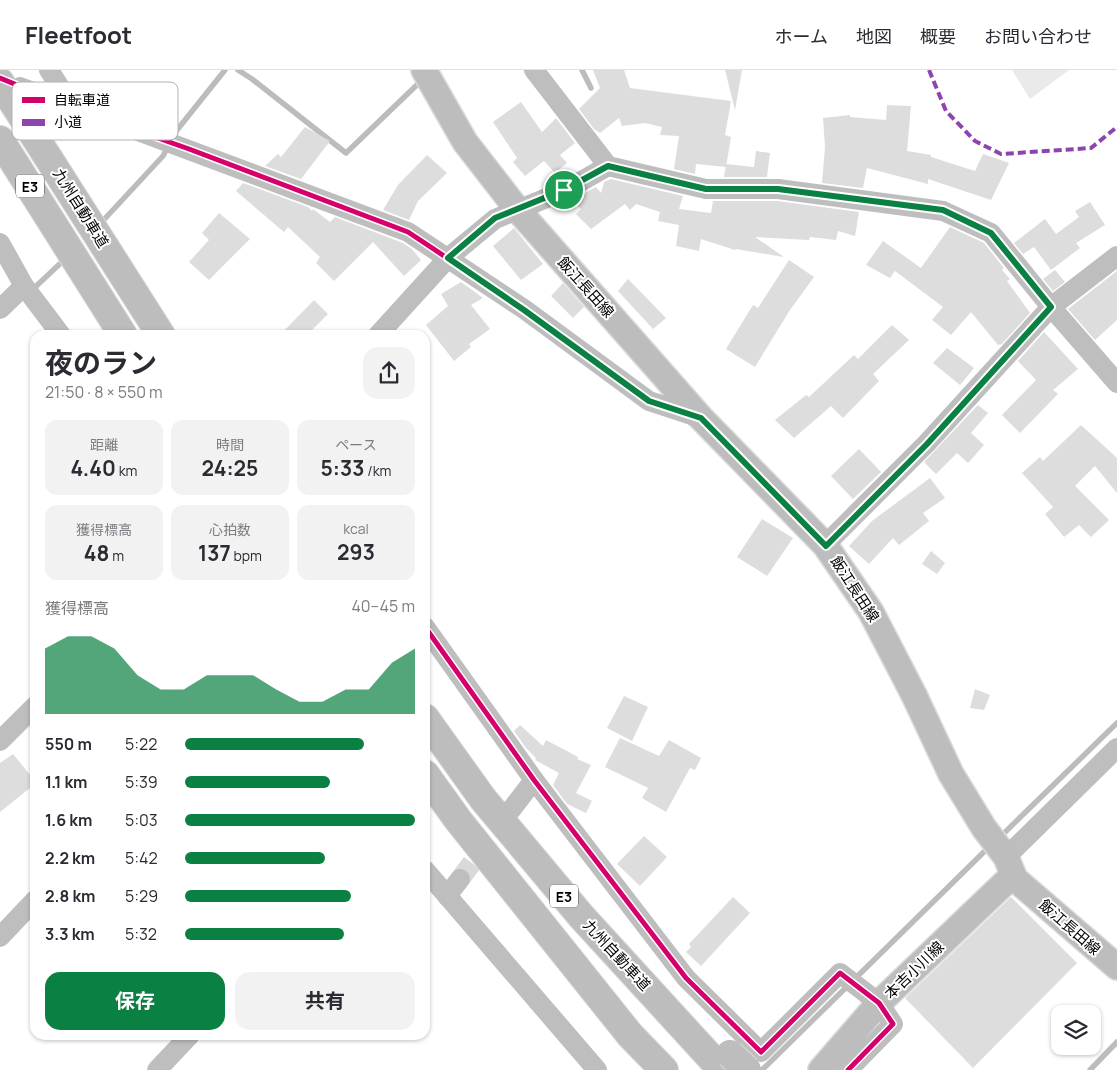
<!DOCTYPE html>
<html lang="ja">
<head>
<meta charset="utf-8">
<style>
	body { margin:0; font-family:Manrope,"Noto Sans JP",sans-serif; background:#f2f2f3; color:#2b2b33; height:100vh; display:flex; flex-direction:column; font-size:19px; white-space:nowrap }
	* { box-sizing:border-box; margin:0 }
	p { font-size:16px; color:#7c7c81 }
	.icon { flex:none; width:28px; height:28px; fill:none; stroke:currentColor; stroke-width:2; stroke-linecap:round; stroke-linejoin:round }
	.map { position:relative; flex:1; overflow:hidden }
	.panel { position:absolute; left:30px; top:260px; width:400px; height:710px; display:flex; flex-direction:column; background:#fff; border-radius:15px; box-shadow:0 1px 4px #0004 }
	.panel>* { flex:none }
	.tools { position:absolute; left:1051px; top:935px; display:grid; gap:10px }
	.tools a { display:grid; place-items:center; width:50px; height:50px; border-radius:10px; background:#fff; box-shadow:0 1px 4px #0004; font-size:25px }
	.pin { position:absolute; display:grid; place-items:center; width:42px; height:42px; color:#fff; margin:-21px; border:2px solid #fff; border-radius:50%; box-shadow:0 1px 5px #0007 }
	.round { display:grid; place-items:center; flex:none; width:52px; height:52px; border-radius:15px; background:#f2f2f3 }
	.headline { display:flex; align-items:center; justify-content:space-between; height:85px; padding:0 15px }
	h1 { font-size:28px; font-weight:700; line-height:38px }
	.figures { display:grid; grid-template-columns:repeat(3,1fr); gap:8px; height:85px; padding:5px 15px }
	.figures div { display:grid; align-content:center; border-radius:12px; background:#f2f2f3; text-align:center }
	.figures b { font-size:21px; font-weight:700 }
	.figures small { font-size:14px; font-weight:400 }
	.figures p { font-size:14px }
	.chart { height:140px; padding:10px 15px }
	.chart p { display:flex; justify-content:space-between }
	.chart svg { width:100%; height:90px; margin-top:5px; fill:#0b8043; opacity:.7 }
	.primary-button { display:flex; gap:10px; margin-top:auto; padding:10px 15px }
	.primary-button a { flex:1; height:58px; border-radius:15px; background:#0b8043; color:#fff; font-size:20px; font-weight:700; line-height:58px; text-align:center }
	.primary-button a+a { background:#f2f2f3; color:#2b2b33 }
	ul { padding:0 15px; list-style:none; font-size:16px }
	li { display:grid; grid-template-columns:80px 60px 1fr; align-items:center; height:38px }
	li i { height:12px; border-radius:6px; background:#0b8043 }
	header { display:flex; align-items:center; gap:30px; box-sizing:border-box; height:70px; padding:0 25px; background:#fff; border-bottom:1px solid #e1e1e2 }
	header strong { font-size:24px }
	nav { display:flex; gap:28px; margin-inline-start:auto; font-size:18px }
	.map>svg:first-child { display:block }
	.green { fill:#eaeaea }
	.lines { fill:none; stroke-linecap:round; stroke-linejoin:round }
	.stream { stroke:#bcbcbc; stroke-width:5.5 }
	.building { fill:#ddd }
	.minor-tunnel { stroke:#d9d9d9; stroke-width:20; stroke-dasharray:20 10; stroke-linecap:butt }
	.major-casing { stroke:#dbdbdb; stroke-width:28 }
	.highway-casing { stroke:#dbdbdb; stroke-width:30 }
	.minor { stroke:#bebebe; stroke-width:20 }
	.major { stroke:#bdbdbd; stroke-width:25 }
	.highway { stroke:#bdbdbd; stroke-width:28 }
	.highway-bridge-casing { stroke:#dbdbdb; stroke-width:30; stroke-linecap:butt }
	.highway-bridge { stroke:#bdbdbd; stroke-width:28 }
	.quiet { stroke:#8e44ad; stroke-width:4; stroke-dasharray:8 4; stroke-linecap:butt }
	.cycleway-casing { stroke:#fff; stroke-width:8 }
	.cycleway { stroke:#d6006c; stroke-width:5 }
	.route-casing { stroke:#fff; stroke-width:10 }
	.route { stroke:#0b8043; stroke-width:6 }
	.labels { text-anchor:middle; dominant-baseline:central; stroke-width:4; stroke-linejoin:round; paint-order:stroke }
	.shield { fill:#fff; stroke:#4c4c4c; stroke-width:1 }
	.shield-label { font-size:14px; font-weight:bold; fill:#000 }
	.street-label { font-size:15px; fill:#000; stroke:#fff }
	.key { fill:#fff; stroke:#b2b2b2; stroke-width:1 }
	.key-label { font-size:14px; fill:#000 }
</style>
</head>
<body>
<header>
<strong>Fleetfoot</strong>
<nav><a>ホーム</a><a>地図</a><a>概要</a><a>お問い合わせ</a></nav>
</header>
<div class="map">
<svg width="1117" height="1000" viewBox="0 0 1117 1000">
	<rect width="100%" height="100%" fill="#fff"/>
	<polygon class="green" points="1012,0 1069,0 1030,29"/>
	<g class="lines">
		<g class="stream">
			<polyline points="238,0 252,9 346,83 422,10"/>
			<polyline points="582,0 591,18"/>
			<polyline points="99,155 163,86 177,60 225,0"/>
			<polyline points="31,221 66,188"/>
			<polyline points="999,768 1117,653"/>
			<polyline points="762,1000 990,776"/>
			<polyline points="1090,1000 1117,972"/>
		</g>
	</g>
	<g class="building">
		<polygon points="593,0 624,0 630,18 731,31 725,65 731,67 726,97 696,94 695,104 674,99 679,66 660,65 662,57 645,53 622,56 619,48 600,63 594,59 579,39 600,18"/>
		<polygon points="725,0 742,0 735,40"/>
		<polygon points="521,32 542,62 556,48 575,73 560,85 567,93 555,103 544,91 525,106 513,92 517,88 493,52"/>
		<polygon points="887,35 911,36 907,81 931,85 931,87 975,101 983,84 1009,93 991,130 928,109 928,114 867,98 863,118 822,113 825,77 823,48 850,45 850,47 886,50"/>
		<polygon points="305,57 330,71 301,109 265,96 278,84 281,87"/>
		<polygon points="756,81 770,83 767,107 724,107 726,94 754,97"/>
		<polygon points="427,85 447,103 418,131 409,150 383,140 398,115"/>
		<polygon points="611,109 683,126 679,139 711,143 713,131 777,131 859,142 855,166 838,161 836,170 810,167 809,170 755,167 784,187 736,179 735,180 701,169 699,181 676,176 679,155 658,151 660,142 636,134 630,140 625,134 591,159 576,144 581,139 572,130 596,117 601,123 604,112"/>
		<polygon points="243,113 308,137 312,141 313,139 330,152 335,147 403,173 412,179 421,190 404,206 373,172 334,211 316,193 320,187 288,157 284,162 236,121"/>
		<polygon points="1090,132 1105,155 1076,173 1080,178 1051,200 1034,177 1023,184 1014,173 1045,149 1056,164 1079,147 1075,141"/>
		<polygon points="219,143 250,169 209,210 189,192 209,170 202,163"/>
		<polygon points="950,157 984,173 1004,198 1002,200 1010,209 1007,211 1030,243 1002,274 998,275 971,242 951,265 932,250 943,237 895,201 890,208 866,195 883,171 921,198"/>
		<polygon points="514,158 543,194 521,210 493,176"/>
		<polygon points="789,190 814,207 790,240 755,297 726,279 753,235 758,238"/>
		<polygon points="1055,200 1065,212 1053,221 1043,209"/>
		<polygon points="1117,201 1117,250 1095,270 1068,239"/>
		<polygon points="628,209 666,248 653,259 618,221"/>
		<polygon points="461,212 483,228 471,235 490,259 469,274 471,277 454,291 426,255 448,236 441,224"/>
		<polygon points="563,213 584,237 573,248 551,226"/>
		<polygon points="314,230 328,244 307,265 280,265"/>
		<polygon points="892,255 909,270 873,304 879,311 843,348 831,336 794,368 775,350 806,325 809,327 854,285 858,289"/>
		<polygon points="1044,262 1078,299 1053,320 1058,324 1020,363 1002,345 1036,310 1018,291"/>
		<polygon points="947,278 974,298 960,315 933,293"/>
		<polygon points="978,335 988,343 971,363 984,375 968,393 957,383 936,404 924,392"/>
		<polygon points="1081,355 1117,388 1117,423 1095,396 1075,416 1109,450 1091,467 1079,455 1064,467 1045,444 1053,437 1022,403 1040,387 1043,391"/>
		<polygon points="859,379 881,402 853,429 831,406"/>
		<polygon points="930,408 945,428 923,443 929,451 899,475 893,468 869,494 849,476 872,451"/>
		<polygon points="762,449 793,468 767,506 737,487"/>
		<polygon points="931,481 945,493 937,504 922,494"/>
		<polygon points="975,619 990,625 984,640 970,638"/>
		<polygon points="624,626 648,637 632,671 607,658"/>
		<polygon points="520,655 543,676 546,670 578,687 577,689 591,695 576,723 592,731 586,743 567,734 553,715 559,703 535,690 536,688 526,678 514,661"/>
		<polygon points="620,668 659,686 669,670 701,688 695,700 690,698 666,742 642,728 648,718 605,697"/>
		<polygon points="13,684 35,711 35,714 0,742 0,693"/>
		<polygon points="644,766 667,787 640,816 617,794"/>
		<polygon points="733,827 750,843 701,896 686,882 691,877 689,874"/>
		<polygon points="1011,827 1077,893 973,998 905,928"/>
	</g>
	<g class="lines">
		<polyline class="minor-tunnel" points="460,809 510,742"/>
		<defs>
			<g id="major">
				<polyline points="424,0 465,72 517,139 701,348 825,475 871,542 914,625 951,704 984,758 1006,787 1015,809 1117,897"/>
				<polyline points="821,1000 879,933 1013,805"/>
			</g>
			<g id="highway">
				<polyline points="0,12 161,265"/>
				<polyline points="0,70 123,265"/>
				<polyline points="425,648 483,729 581,846 722,1000"/>
				<polyline points="425,704 458,750 630,965 664,1000"/>
			</g>
		</defs>
		<use href="#major" class="major-casing"/>
		<use href="#highway" class="highway-casing"/>
		<g class="minor">
			<polyline points="49,0 73,38"/>
			<polyline points="534,0 608,96 706,119 778,119 943,141 991,163 1051,237 1117,313"/>
			<polyline points="20,17 408,162 524,239 649,331 701,348"/>
			<polyline points="0,173 24,216 61,265"/>
			<polyline points="0,239 24,216"/>
			<polyline points="378,265 448,188 495,149 564,121 608,96"/>
			<polyline points="825,475 927,373 1051,237 1117,186"/>
			<polyline points="425,557 534,710 686,908 761,982 840,903 879,933 893,954 848,1000"/>
			<polyline points="0,671 35,636"/>
			<polyline points="511,740 534,710"/>
			<polyline points="1006,787 1117,678"/>
			<polyline points="425,800 597,1000"/>
			<polyline points="447,826 460,809"/>
			<polyline points="0,867 35,830"/>
			<polyline points="157,1000 190,965"/>
		</g>
		<use href="#major" class="major"/>
		<use href="#highway" class="highway"/>
		<defs>
			<polyline id="highway-bridge" points="730,984 747,1000"/>
		</defs>
		<use href="#highway-bridge" class="highway-bridge-casing"/>
		<use href="#highway-bridge" class="highway-bridge"/>
		<polyline class="quiet" points="929,0 946,41 975,71 1001,84 1091,78 1117,57"/>
		<defs>
			<g id="cycleway">
				<polyline points="0,8 73,38 189,79 408,162 524,239 649,331 701,348"/>
				<polyline points="425,557 534,710 686,908 761,982 840,903 879,933 893,954 848,1000"/>
			</g>
		</defs>
		<use href="#cycleway" class="cycleway-casing"/>
		<use href="#cycleway" class="cycleway"/>
	</g>
	<g class="lines">
		<defs>
			<polygon id="route" points="608,96 706,119 778,119 943,140 991,163 1051,237 927,374 826,476 701,348 649,331 524,240 448,188 495,148 564,120"/>
		</defs>
		<use href="#route" class="route-casing"/>
		<use href="#route" class="route"/>
	</g>
	<g class="labels">
		<g class="shield">
			<rect x="16" y="104.5" width="28" height="23" rx="4"/>
			<rect x="550" y="814.5" width="28" height="23" rx="4"/>
		</g>
		<g class="shield-label">
			<text x="30" y="116">E3</text>
			<text x="564" y="826">E3</text>
		</g>
		<g class="street-label">
			<text transform="translate(81 138) rotate(58)">九州自動車道</text>
			<text transform="translate(586 217) rotate(48)">飯江長田線</text>
			<text transform="translate(855 519) rotate(57)">飯江長田線</text>
			<text transform="translate(1070 857) rotate(41)">飯江長田線</text>
			<text transform="translate(617 885) rotate(47)">九州自動車道</text>
			<text transform="translate(914 900) rotate(-44)">本吉小川線</text>
		</g>
	</g>
	<rect x="12" y="12" width="166" height="58" rx="8" class="key"/>
	<rect x="22" y="27" width="23" height="6" fill="#d6006c"/>
	<rect x="22" y="49" width="23" height="7" fill="#8e44ad"/>
	<g class="key-label">
		<text x="54" y="35">自転車道</text>
		<text x="54" y="57">小道</text>
	</g>
</svg>
<div class="tools">
<a><svg class="icon" aria-label="layers" viewBox="0 0 24 24"><path d="M12 4l9 5-9 5-9-5zM3 14l9 5 9-5"/></svg></a>
</div>
<div class="pin" style="left:564px;top:120px;background:#1e9e55"><svg class="icon" aria-label="arrive" viewBox="0 0 24 24"><path d="M6 21V4h12l-3 4 3 4H6"/></svg></div>
<section class="panel">
<div class="headline"><div><h1>夜のラン</h1><p>21:50 · 8 × 550 m</p></div><a class="round"><svg class="icon" aria-label="share" viewBox="0 0 24 24"><path d="M12 15V3M7 8l5-5 5 5M5 13v7h14v-7"/></svg></a></div>
<div class="figures">
<div><p>距離</p><b>4.40<small> km</small></b></div>
<div><p>時間</p><b>24:25</b></div>
<div><p>ペース</p><b>5:33<small> /km</small></b></div>
</div>
<div class="figures">
<div><p>獲得標高</p><b>48<small> m</small></b></div>
<div><p>心拍数</p><b>137<small> bpm</small></b></div>
<div><p>kcal</p><b>293</b></div>
</div>
<div class="chart"><p><span>獲得標高</span>40–45 m</p>
<svg viewBox="0 0 160 44" preserveAspectRatio="none"><path d="M0 44V12L10 6L20 6L30 12L40 25L50 32L60 32L70 25L80 25L90 25L100 32L110 38L120 38L130 32L140 32L150 19L160 12V44z"/></svg>
</div>
<ul>
<li><b>550 m</b>5:22<i style="width:78%"></i></li>
<li><b>1.1 km</b>5:39<i style="width:63%"></i></li>
<li><b>1.6 km</b>5:03<i style="width:100%"></i></li>
<li><b>2.2 km</b>5:42<i style="width:61%"></i></li>
<li><b>2.8 km</b>5:29<i style="width:72%"></i></li>
<li><b>3.3 km</b>5:32<i style="width:69%"></i></li>
</ul>
<div class="primary-button"><a>保存</a><a>共有</a></div>
</section>
</div>
</body>
</html>
